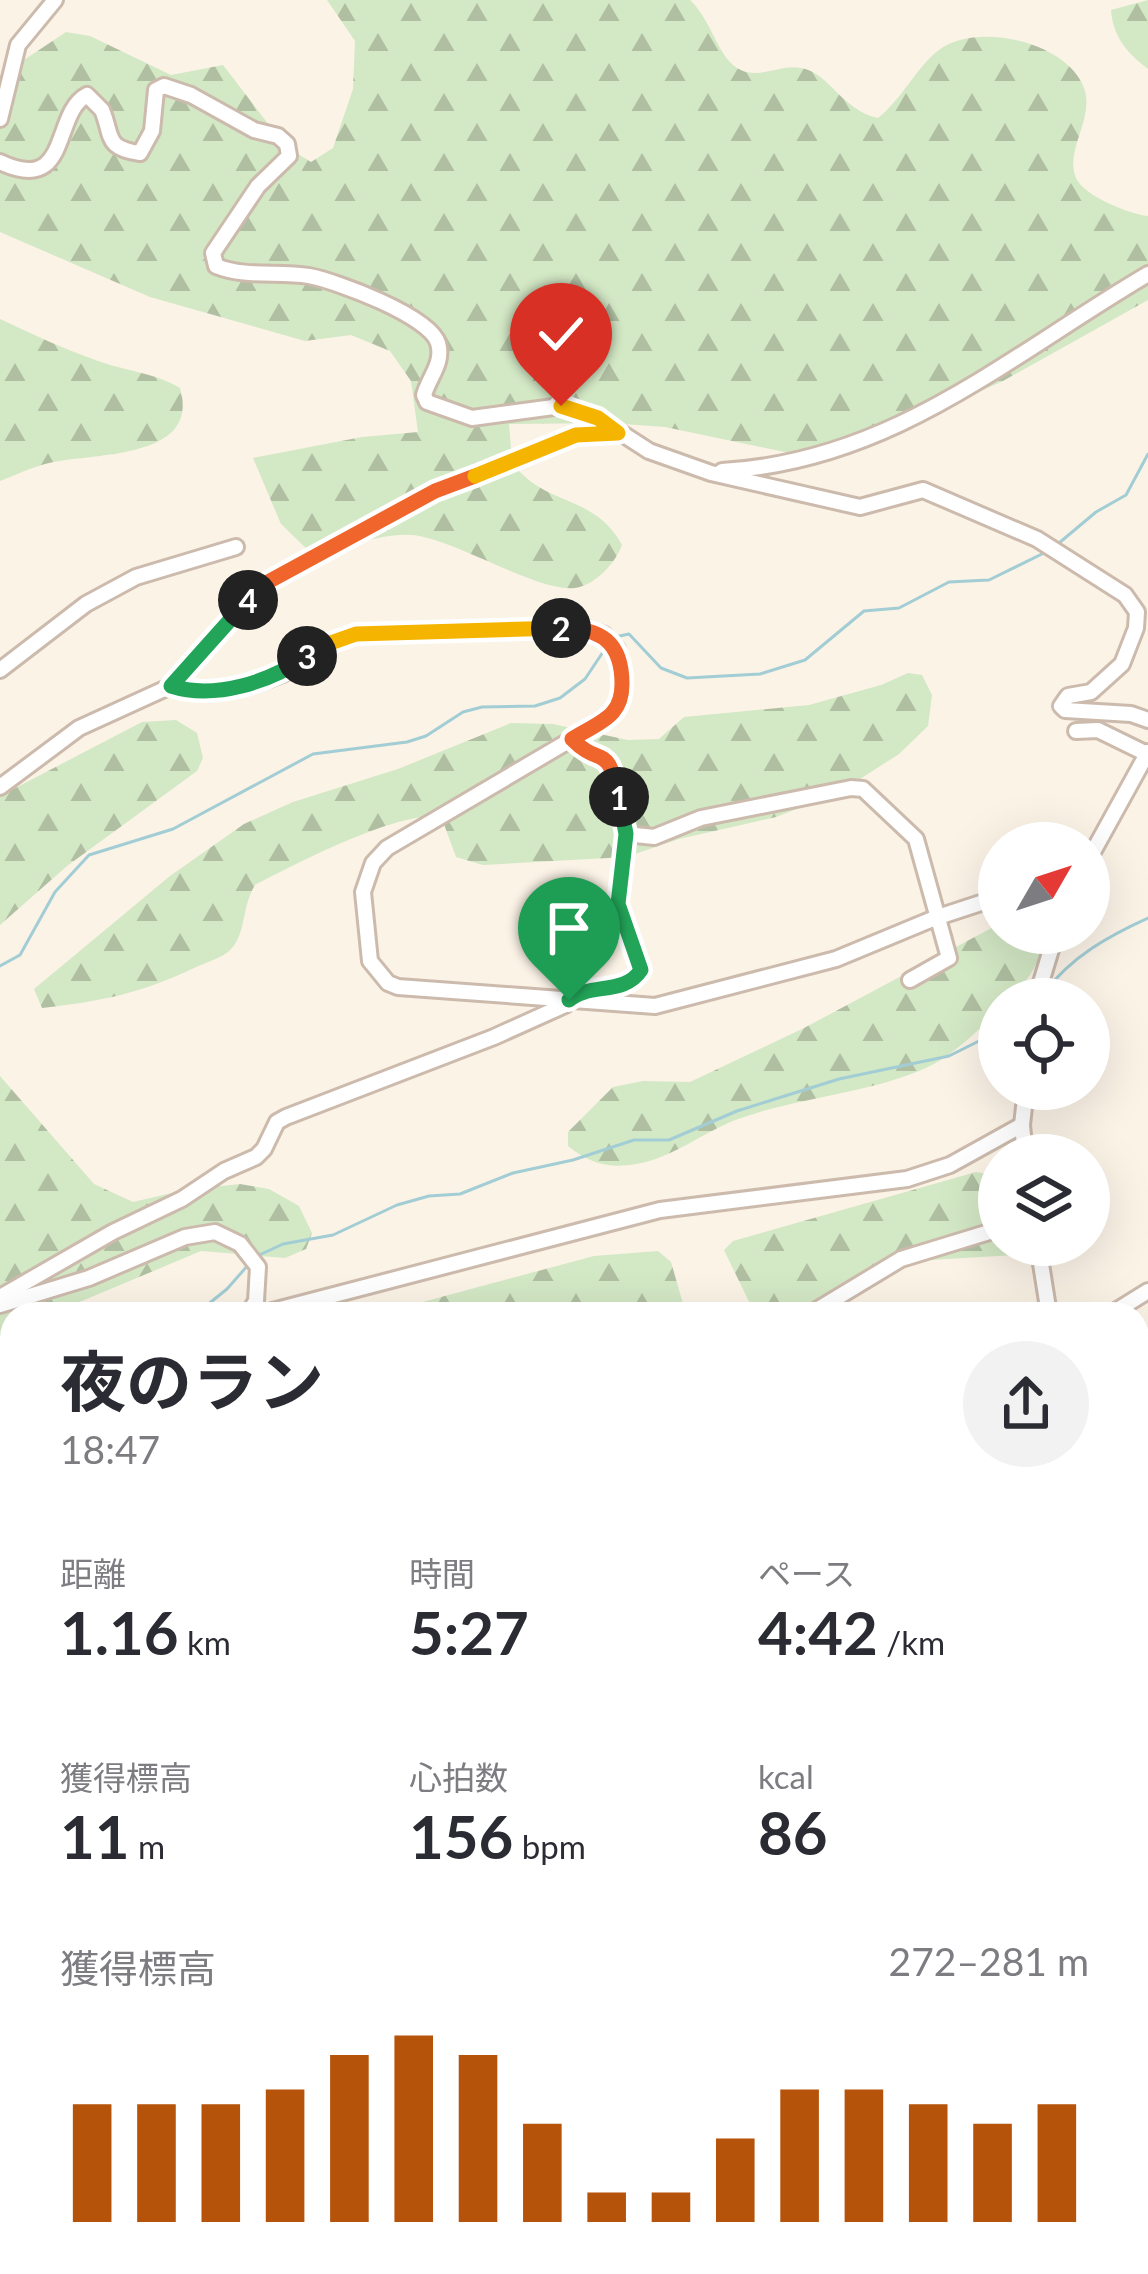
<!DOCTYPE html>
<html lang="ja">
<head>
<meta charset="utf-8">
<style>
	body { margin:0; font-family:Lato,"Noto Sans JP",sans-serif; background:#f2f2f3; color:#2b2b33; height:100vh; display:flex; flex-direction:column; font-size:45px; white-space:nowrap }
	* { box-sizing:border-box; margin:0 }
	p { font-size:39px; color:#7c7c81 }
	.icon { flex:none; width:66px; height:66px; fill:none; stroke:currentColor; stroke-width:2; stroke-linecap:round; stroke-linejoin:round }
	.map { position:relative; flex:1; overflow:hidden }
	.sheet { position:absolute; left:0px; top:1302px; width:1149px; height:972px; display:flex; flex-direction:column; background:#fff; border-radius:36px 36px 0 0; box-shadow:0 12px 48px #0002 }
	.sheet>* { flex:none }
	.needle { width:78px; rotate:51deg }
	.buttons { position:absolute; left:978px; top:822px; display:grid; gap:24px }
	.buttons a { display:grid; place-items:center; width:132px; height:132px; border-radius:50%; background:#fff; box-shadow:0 12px 48px #0002; font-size:60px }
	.pin { position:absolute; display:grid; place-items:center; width:102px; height:102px; color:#fff; margin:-123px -51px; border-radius:50% 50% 50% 0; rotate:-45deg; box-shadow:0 0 12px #0007 }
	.pin .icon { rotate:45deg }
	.km { position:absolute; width:60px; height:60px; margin:-30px; border-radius:50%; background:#222; color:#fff; font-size:33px; line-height:60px; text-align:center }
	.round { display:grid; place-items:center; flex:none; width:126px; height:126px; border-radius:63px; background:#f2f2f3 }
	.summary { display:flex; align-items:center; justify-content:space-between; height:204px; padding:0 60px }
	h1 { font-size:66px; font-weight:700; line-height:90px }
	.metrics { display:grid; grid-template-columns:repeat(3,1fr); gap:18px; height:204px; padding:12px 60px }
	.metrics div { display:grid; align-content:center }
	.metrics b { font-size:60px; font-weight:700 }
	.metrics small { font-size:33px; font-weight:400 }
	.metrics p { font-size:33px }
	.chart { height:336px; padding:24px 60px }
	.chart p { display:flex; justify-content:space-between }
	.chart svg { width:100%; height:216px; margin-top:12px; stroke:#b45309; stroke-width:6 }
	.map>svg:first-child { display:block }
	.forest { fill:url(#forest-firs) }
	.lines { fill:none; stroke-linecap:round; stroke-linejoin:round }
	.stream { stroke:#a2cdd5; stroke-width:3 }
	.river { stroke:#bcdde4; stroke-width:15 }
	.minor-casing { stroke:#ccbbad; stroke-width:20 }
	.minor { stroke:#fff; stroke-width:14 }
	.split-1-casing { stroke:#fff; stroke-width:24 }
	.split-2-casing { stroke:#fff; stroke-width:24 }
	.split-3-casing { stroke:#fff; stroke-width:24 }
	.split-4-casing { stroke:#fff; stroke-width:24 }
	.split-5-casing { stroke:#fff; stroke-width:24 }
	.split-6-casing { stroke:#fff; stroke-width:24 }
	.split-1 { stroke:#22a559; stroke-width:15 }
	.split-2 { stroke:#f0652b; stroke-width:15 }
	.split-3 { stroke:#f5b400; stroke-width:15 }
	.split-4 { stroke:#22a559; stroke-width:15 }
	.split-5 { stroke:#f0652b; stroke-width:15 }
	.split-6 { stroke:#f5b400; stroke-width:15 }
</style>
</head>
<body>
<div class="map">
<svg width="1148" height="2274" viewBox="0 0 1148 2274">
	<defs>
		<pattern id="forest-firs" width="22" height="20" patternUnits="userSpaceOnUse" patternTransform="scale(3)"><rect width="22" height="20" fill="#d3e8c5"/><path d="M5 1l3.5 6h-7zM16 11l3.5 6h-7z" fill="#b0bfa2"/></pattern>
	</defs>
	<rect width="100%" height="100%" fill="#fbf3e6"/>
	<g class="forest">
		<path d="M 327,0 L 690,0 C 712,21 717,55 737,68 C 757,81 780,64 801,68 C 830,73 841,110 878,118 C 904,97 917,66 939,50 C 977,21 1067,42 1084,88 C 1095,119 1064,150 1076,178 C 1084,196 1129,214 1148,216 L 1148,300 L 1003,381 L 904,425 L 809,457 L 665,427 L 608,423 L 509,424 C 511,439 509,460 520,472 C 553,506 596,497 622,545 C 616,562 596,585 575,588 C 537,592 457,540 413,535 C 379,532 345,550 311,553 L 281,524 L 253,458 L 362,437 L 418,432 L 411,381 L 390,351 L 351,335 L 305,341 L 150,297 L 0,232 L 0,76 L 66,32 L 90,36 L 171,75 L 223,65 L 285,146 L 311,162 L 333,148 L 353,89 L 355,41 Z"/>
		<path d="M 1148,0 L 1148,69 C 1127,53 1113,37 1111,10 Z"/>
		<path d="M 0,319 C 32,334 64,349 98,361 C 126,371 155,373 180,388 C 202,462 88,452 45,464 C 30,468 15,475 0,481 Z"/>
		<path d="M 908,673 L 922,675 L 932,695 L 928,726 L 899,754 L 838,793 L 776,817 L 679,839 L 626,857 L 483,865 L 456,857 L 441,816 C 393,813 300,862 255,885 C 241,907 247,936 228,952 C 219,959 204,963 194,968 C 138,994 103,1001 42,1008 L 34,989 L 170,876 L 244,824 L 293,802 L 398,769 L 511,723 L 553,724 L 628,740 L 659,739 L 684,717 L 809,705 L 881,685 Z"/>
		<polygon points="176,720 197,733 203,758 197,771 67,866 0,925 0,796 142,722"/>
		<path d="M 999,924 L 999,933 L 1048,933 C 1042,959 1029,980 1010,999 L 999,999 L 999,1010 C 979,1030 952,1056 926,1068 C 867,1094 799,1097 738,1119 C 703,1132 673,1158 636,1164 C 610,1169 588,1163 568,1146 L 568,1132 L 613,1087 L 643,1081 L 690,1082 L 804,1028 Z"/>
		<polygon points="0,1076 94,1184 133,1202 185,1190 240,1184 269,1189 299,1206 312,1233 306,1249 285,1258 201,1251 51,1314 12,1314 12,1328 0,1338"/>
		<polygon points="976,1172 999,1176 999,1245 1026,1245 1016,1255 930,1260 885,1272 816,1314 755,1314 724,1250 733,1241"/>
		<polygon points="658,1251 671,1262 686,1314 378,1314 594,1256"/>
		<polygon points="0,1397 12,1403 12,1630 0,1635"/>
		<polygon points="12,2144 12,2262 56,2262 42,2274 0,2274 0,2146"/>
		<polygon points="267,2262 845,2262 819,2274 285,2274"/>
	</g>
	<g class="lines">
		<g class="stream">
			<polyline points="1059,543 1096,512 1126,495 1148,454"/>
			<polyline points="615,637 629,634 661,668 687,678 760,674 805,660 864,611 899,608 949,582 989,580 1044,553"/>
			<polyline points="0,966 20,955 55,892 89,855 173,829 313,754 407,742 426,736 463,712 482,707 535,706 560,698 585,679 605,649"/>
			<path d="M 1044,993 C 1071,957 1108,936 1148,918"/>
			<polyline points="255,1257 283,1244 333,1235 397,1205 429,1196 460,1194 513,1173 573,1160 634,1140 669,1140 737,1111 839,1079 949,1056 999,1031"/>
			<polyline points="196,1314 227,1289 249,1264"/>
			<polyline points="0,1377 12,1380"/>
		</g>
		<g class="river">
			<polyline points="1137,1571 1148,1557"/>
			<polyline points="0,2095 12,2089"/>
			<polyline points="475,2274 485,2262"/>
		</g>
		<defs>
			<g id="minor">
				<polyline points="0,119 18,45 55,0"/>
				<path d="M 0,162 C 71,196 52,113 87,95 C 88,96 101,109 102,110 C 113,136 104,148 140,153 L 152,131 L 156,90 L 164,86 L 191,95 L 254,130 L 278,136 L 287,144 L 289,156 L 258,186 L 213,253 L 216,266 C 246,278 278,271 309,276 C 336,281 430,316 438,343 C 444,363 429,377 424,395 L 427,402 L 472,418 L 561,406 L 598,418 L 649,451 L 711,473 L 860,507 L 923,490 L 1037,539 L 1125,595 L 1137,612 L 1136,628 L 1122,664 L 1091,692 L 1068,696 L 1061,706 L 1065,710 L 1131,714 L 1148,720"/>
				<path d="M 722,471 C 893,461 1007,357 1148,274"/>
				<polyline points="0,670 86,604 136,577 236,547"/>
				<polyline points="1076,731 1098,730 1147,754"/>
				<polyline points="572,739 387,848 373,863 363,892 370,961 388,983 398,987 655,1006 836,959 935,918 999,897"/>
				<polyline points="0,787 79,728 171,686 266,583 435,491 576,435 618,433"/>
				<polyline points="626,834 654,837 701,818 851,788 863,789 916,839 949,958 910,980"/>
				<polyline points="1089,859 1148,752"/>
				<polyline points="1036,999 1056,933"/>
				<polyline points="1025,1155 1022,1125 1026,1089"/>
				<polyline points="1038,1245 1049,1314"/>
				<path d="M 0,1297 L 113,1232 L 182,1199 L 224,1171 L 256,1157 L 264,1149 L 277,1122 L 286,1117 L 494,1037 L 565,1005 L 578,992 L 626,984 L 641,970 L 618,904 L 626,834 L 613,769 L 606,759 L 576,745 L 572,739 L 614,711 L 622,694 L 617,649 L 604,635 L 585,628 L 356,634 C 326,640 309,662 282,674 C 250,688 204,696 171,686"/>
				<polyline points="0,1305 89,1278 185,1237 215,1232 240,1244 258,1267 256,1301 248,1314"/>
				<polyline points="261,1314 660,1210 907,1179 950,1165 1022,1125"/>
				<polyline points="810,1314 901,1259 999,1229"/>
				<polyline points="1111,1314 1148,1291"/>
				<polyline points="1137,1673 1148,1661"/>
				<polyline points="0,1754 12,1736"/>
				<polyline points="0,1873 12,1860"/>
				<polyline points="1137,1915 1148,1974"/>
				<polyline points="1137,2184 1148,2143"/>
				<polyline points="209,2274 214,2262"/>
				<polyline points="1062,2274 1070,2262"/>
				<polyline points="1107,2274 1107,2262"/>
				<polyline points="1147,2274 1148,2271"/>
			</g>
		</defs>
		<use href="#minor" class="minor-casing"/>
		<use href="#minor" class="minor"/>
	</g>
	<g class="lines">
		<defs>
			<path id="split-1" d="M 569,1000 C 590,982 624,996 641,970 L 618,904 L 626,834 L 619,797"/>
			<path id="split-2" d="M 561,628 C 601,628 622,642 622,684 C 622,693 620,704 613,712 C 604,723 584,731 572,739 C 601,769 607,740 619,797"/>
			<polyline id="split-3" points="307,656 322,646 356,634 561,628"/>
			<path id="split-4" d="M 248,600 L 171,686 C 215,700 270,682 307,656"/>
			<polyline id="split-5" points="248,600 266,583 435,491 475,476"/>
			<polyline id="split-6" points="475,476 576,435 618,433 598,418 561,406"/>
		</defs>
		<use href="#split-1" class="split-1-casing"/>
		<use href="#split-2" class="split-2-casing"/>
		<use href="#split-3" class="split-3-casing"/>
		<use href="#split-4" class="split-4-casing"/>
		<use href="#split-5" class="split-5-casing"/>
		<use href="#split-6" class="split-6-casing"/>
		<use href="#split-1" class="split-1"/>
		<use href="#split-2" class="split-2"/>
		<use href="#split-3" class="split-3"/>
		<use href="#split-4" class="split-4"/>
		<use href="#split-5" class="split-5"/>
		<use href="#split-6" class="split-6"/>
	</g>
</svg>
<div class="buttons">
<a><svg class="needle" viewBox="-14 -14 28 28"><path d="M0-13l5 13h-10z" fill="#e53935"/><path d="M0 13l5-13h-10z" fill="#7c7c81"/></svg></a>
<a><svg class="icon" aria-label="locate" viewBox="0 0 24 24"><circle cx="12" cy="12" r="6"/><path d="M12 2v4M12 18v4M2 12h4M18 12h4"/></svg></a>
<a><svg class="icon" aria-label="layers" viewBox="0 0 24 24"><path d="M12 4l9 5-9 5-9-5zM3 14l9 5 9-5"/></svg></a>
</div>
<div class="pin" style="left:569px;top:1000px;background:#1e9e55"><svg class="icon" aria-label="arrive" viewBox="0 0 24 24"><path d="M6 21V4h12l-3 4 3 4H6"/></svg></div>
<div class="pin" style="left:561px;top:406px;background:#d93025"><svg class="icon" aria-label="check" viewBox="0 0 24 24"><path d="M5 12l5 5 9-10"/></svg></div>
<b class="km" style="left:619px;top:797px">1</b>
<b class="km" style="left:561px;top:628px">2</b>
<b class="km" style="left:307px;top:656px">3</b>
<b class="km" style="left:248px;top:600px">4</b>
<section class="sheet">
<div class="summary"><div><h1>夜のラン</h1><p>18:47</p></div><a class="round"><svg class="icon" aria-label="share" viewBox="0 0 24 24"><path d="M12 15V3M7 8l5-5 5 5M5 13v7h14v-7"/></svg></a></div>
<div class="metrics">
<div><p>距離</p><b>1.16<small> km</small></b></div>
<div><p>時間</p><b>5:27</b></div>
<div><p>ペース</p><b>4:42<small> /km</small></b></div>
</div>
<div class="metrics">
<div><p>獲得標高</p><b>11<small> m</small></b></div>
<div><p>心拍数</p><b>156<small> bpm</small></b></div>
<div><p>kcal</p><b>86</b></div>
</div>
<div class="chart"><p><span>獲得標高</span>272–281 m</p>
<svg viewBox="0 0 160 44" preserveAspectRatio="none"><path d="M5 44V20M15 44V20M25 44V20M35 44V17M45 44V10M55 44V6M65 44V10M75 44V24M85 44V38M95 44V38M105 44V27M115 44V17M125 44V17M135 44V20M145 44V24M155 44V20"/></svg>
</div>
</section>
</div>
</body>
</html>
